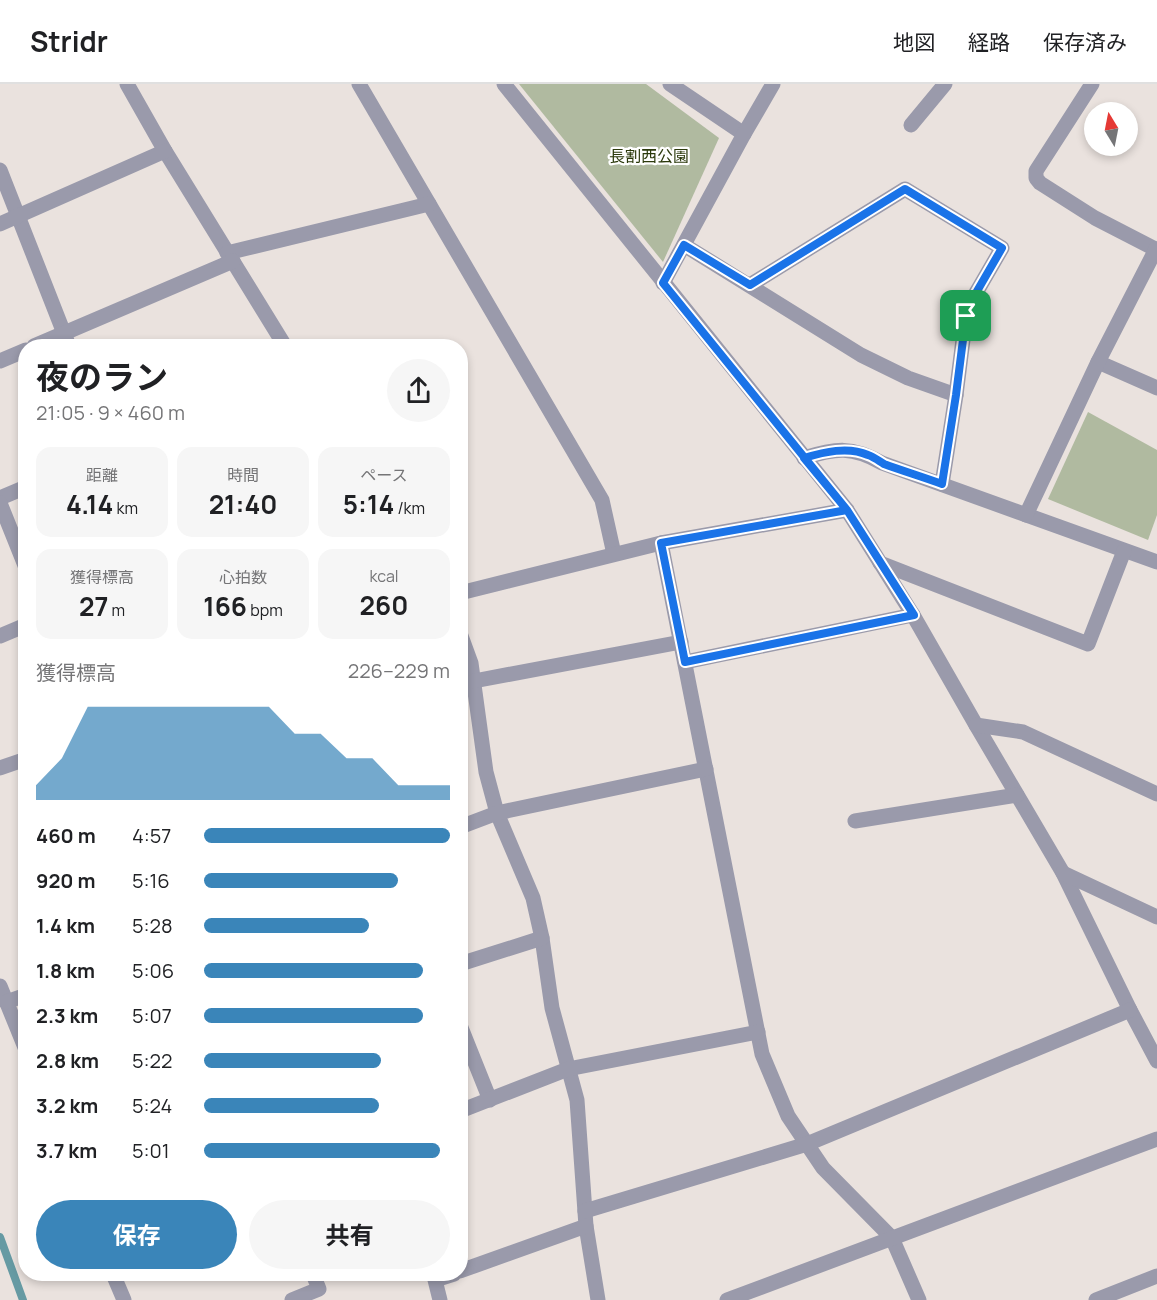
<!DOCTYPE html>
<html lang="ja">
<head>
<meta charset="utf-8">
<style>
	body { margin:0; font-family:Manrope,"Noto Sans JP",sans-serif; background:#f6f6f6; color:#202124; height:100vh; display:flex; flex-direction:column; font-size:22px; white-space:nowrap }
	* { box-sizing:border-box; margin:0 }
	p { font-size:20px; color:#757577 }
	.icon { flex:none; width:33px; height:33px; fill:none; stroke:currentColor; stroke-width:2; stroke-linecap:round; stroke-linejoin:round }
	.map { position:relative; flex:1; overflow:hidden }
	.sheet { position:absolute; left:18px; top:255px; width:450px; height:942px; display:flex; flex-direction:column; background:#fff; border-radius:24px; box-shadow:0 3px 9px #0003 }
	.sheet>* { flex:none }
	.needle { width:39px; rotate:350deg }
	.buttons { position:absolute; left:1084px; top:18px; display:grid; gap:12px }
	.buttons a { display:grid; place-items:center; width:54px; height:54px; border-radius:50%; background:#fff; box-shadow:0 3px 9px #0003; font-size:30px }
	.pin { position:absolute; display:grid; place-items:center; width:51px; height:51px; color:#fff; margin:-26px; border-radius:12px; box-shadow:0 3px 9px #0006 }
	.round { display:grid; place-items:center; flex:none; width:63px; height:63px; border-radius:32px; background:#f6f6f6 }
	.head { display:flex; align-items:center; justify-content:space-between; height:102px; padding:0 18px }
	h1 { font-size:33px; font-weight:700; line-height:45px }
	.metrics { display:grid; grid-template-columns:repeat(3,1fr); gap:9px; height:102px; padding:6px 18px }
	.metrics div { display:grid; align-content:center; border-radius:15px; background:#f6f6f6; text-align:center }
	.metrics b { font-size:26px; font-weight:700 }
	.metrics small { font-size:16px; font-weight:400 }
	.metrics p { font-size:16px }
	.chart { height:168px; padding:12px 18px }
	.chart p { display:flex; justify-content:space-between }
	.chart svg { width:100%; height:108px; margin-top:6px; fill:#3a85b9; opacity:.7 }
	.action { display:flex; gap:12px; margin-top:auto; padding:12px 18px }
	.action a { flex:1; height:69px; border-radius:36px; background:#3a85b9; color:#fff; font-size:24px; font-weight:700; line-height:69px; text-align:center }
	.action a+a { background:#f6f6f6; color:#202124 }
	ul { padding:0 18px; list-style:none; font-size:20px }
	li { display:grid; grid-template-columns:96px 72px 1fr; align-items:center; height:45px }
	li i { height:15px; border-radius:8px; background:#3a85b9 }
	header { display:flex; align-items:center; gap:36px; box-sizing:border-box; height:84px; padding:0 30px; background:#fff; border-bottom:2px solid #e0e0e0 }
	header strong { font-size:28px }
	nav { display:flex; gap:33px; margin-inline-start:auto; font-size:21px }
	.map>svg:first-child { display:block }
	.green { fill:#b0baa0 }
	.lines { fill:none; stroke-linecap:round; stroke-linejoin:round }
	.stream { stroke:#669aa3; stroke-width:8 }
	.minor { stroke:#9a9aab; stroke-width:15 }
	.route-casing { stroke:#fff; stroke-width:12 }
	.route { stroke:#1a73e8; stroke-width:8 }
	.labels { text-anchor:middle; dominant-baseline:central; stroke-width:4.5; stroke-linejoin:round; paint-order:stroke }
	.park-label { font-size:16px; fill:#2b390b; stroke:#fff }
</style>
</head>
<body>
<header>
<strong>Stridr</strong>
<nav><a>地図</a><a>経路</a><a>保存済み</a></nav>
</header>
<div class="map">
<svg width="1157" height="1216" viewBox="0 0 1157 1216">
	<rect width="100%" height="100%" fill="#eae2de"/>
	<g class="green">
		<polygon points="519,0 646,0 719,54 663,178"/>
		<polygon points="1088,328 1157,366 1157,431 1148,456 1048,415"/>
	</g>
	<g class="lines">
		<polyline class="stream" points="0,1153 23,1216"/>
		<g class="minor">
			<polyline points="127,0 165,67 285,262"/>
			<polyline points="359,0 602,416 614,470"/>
			<polyline points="504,0 847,426 913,531 976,641 1063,789 1130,926 1157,977"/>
			<polyline points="670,0 744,50"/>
			<polyline points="1092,0 1036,87 1036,94 1040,99 1095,134 1157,166"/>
			<polyline points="911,41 945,0"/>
			<polyline points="0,86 69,262"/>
			<polyline points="0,140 165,67"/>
			<polyline points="684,161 861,271 908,294 956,311"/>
			<polyline points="227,169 429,120"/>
			<polyline points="663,199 744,50 773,0"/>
			<polyline points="750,201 905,105 1002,164 969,221 966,232 956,311 942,400"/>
			<polyline points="34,262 233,177"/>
			<polyline points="0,277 26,266"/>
			<polyline points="1098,278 1157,304"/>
			<path d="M 804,374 C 836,364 852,362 882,379 L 1157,478"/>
			<polyline points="0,414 26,403"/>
			<polyline points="0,419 26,484"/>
			<polyline points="1026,431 1098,278 1156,165"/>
			<polyline points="661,459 762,970 788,1032 823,1084 892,1154 919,1216"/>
			<polyline points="880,479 1088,560 1124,467"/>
			<polyline points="460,509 661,459 847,426"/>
			<polyline points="460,549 471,579 486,688 497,729 533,814 542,854 552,924 577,1016 586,1142 598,1216"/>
			<polyline points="0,552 26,541"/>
			<polyline points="685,578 913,531"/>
			<polyline points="474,597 681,558"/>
			<polyline points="976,641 1023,648 1157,710"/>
			<polyline points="0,684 26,675"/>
			<polyline points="855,737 1017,711"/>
			<polyline points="460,743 497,729 706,685"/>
			<polyline points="1063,789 1157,833"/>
			<polyline points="460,880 542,854"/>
			<polyline points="0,902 26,966"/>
			<polyline points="6,918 26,911"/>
			<polyline points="460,941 490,1016"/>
			<polyline points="460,1027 568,985 758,948"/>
			<polyline points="585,1127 807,1060 1130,926"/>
			<polyline points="460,1187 586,1142"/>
			<polyline points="113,1190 124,1216"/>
			<polyline points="292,1216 319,1205 313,1190"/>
			<polyline points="440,1216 435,1196 454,1190"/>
			<polyline points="727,1216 1157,1055"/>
			<polyline points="1096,1216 1157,1192"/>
		</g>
	</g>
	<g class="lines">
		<defs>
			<path id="route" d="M 966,232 L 956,311 L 942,400 C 923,393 903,387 884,380 C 879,377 874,373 868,371 C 848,362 824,368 804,374 L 847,426 L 661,459 L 685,578 L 914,531 L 847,426 L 663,199 L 684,161 L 750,201 L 905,105 L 1002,164 L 969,221 L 966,232"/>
		</defs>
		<use href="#route" class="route-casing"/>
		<use href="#route" class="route"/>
	</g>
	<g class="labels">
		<g class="park-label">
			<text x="649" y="72">長割西公園</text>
		</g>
	</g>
</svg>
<div class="buttons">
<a><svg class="needle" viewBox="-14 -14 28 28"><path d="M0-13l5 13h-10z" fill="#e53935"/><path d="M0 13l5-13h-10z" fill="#757577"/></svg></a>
</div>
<div class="pin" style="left:966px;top:232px;background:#1e9e55"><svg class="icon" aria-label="arrive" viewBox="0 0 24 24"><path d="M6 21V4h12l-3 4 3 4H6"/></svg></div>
<section class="sheet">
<div class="head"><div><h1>夜のラン</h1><p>21:05 · 9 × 460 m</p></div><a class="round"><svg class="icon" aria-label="share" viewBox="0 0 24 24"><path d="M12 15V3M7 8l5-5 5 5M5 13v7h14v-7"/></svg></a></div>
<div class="metrics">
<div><p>距離</p><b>4.14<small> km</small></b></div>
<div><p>時間</p><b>21:40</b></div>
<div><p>ペース</p><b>5:14<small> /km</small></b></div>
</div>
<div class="metrics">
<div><p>獲得標高</p><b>27<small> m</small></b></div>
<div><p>心拍数</p><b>166<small> bpm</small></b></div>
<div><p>kcal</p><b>260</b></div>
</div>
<div class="chart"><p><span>獲得標高</span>226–229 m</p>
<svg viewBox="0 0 160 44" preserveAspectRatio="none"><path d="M0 44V38L10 27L20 6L30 6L40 6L50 6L60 6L70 6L80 6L90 6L100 17L110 17L120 27L130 27L140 38L150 38L160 38V44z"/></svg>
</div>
<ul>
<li><b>460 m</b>4:57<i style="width:100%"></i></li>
<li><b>920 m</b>5:16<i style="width:79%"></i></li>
<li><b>1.4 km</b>5:28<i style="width:67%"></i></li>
<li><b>1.8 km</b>5:06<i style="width:89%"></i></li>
<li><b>2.3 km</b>5:07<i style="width:89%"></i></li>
<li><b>2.8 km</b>5:22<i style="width:72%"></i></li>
<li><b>3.2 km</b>5:24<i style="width:71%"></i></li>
<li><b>3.7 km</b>5:01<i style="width:96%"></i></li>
</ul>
<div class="action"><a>保存</a><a>共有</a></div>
</section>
</div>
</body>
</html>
